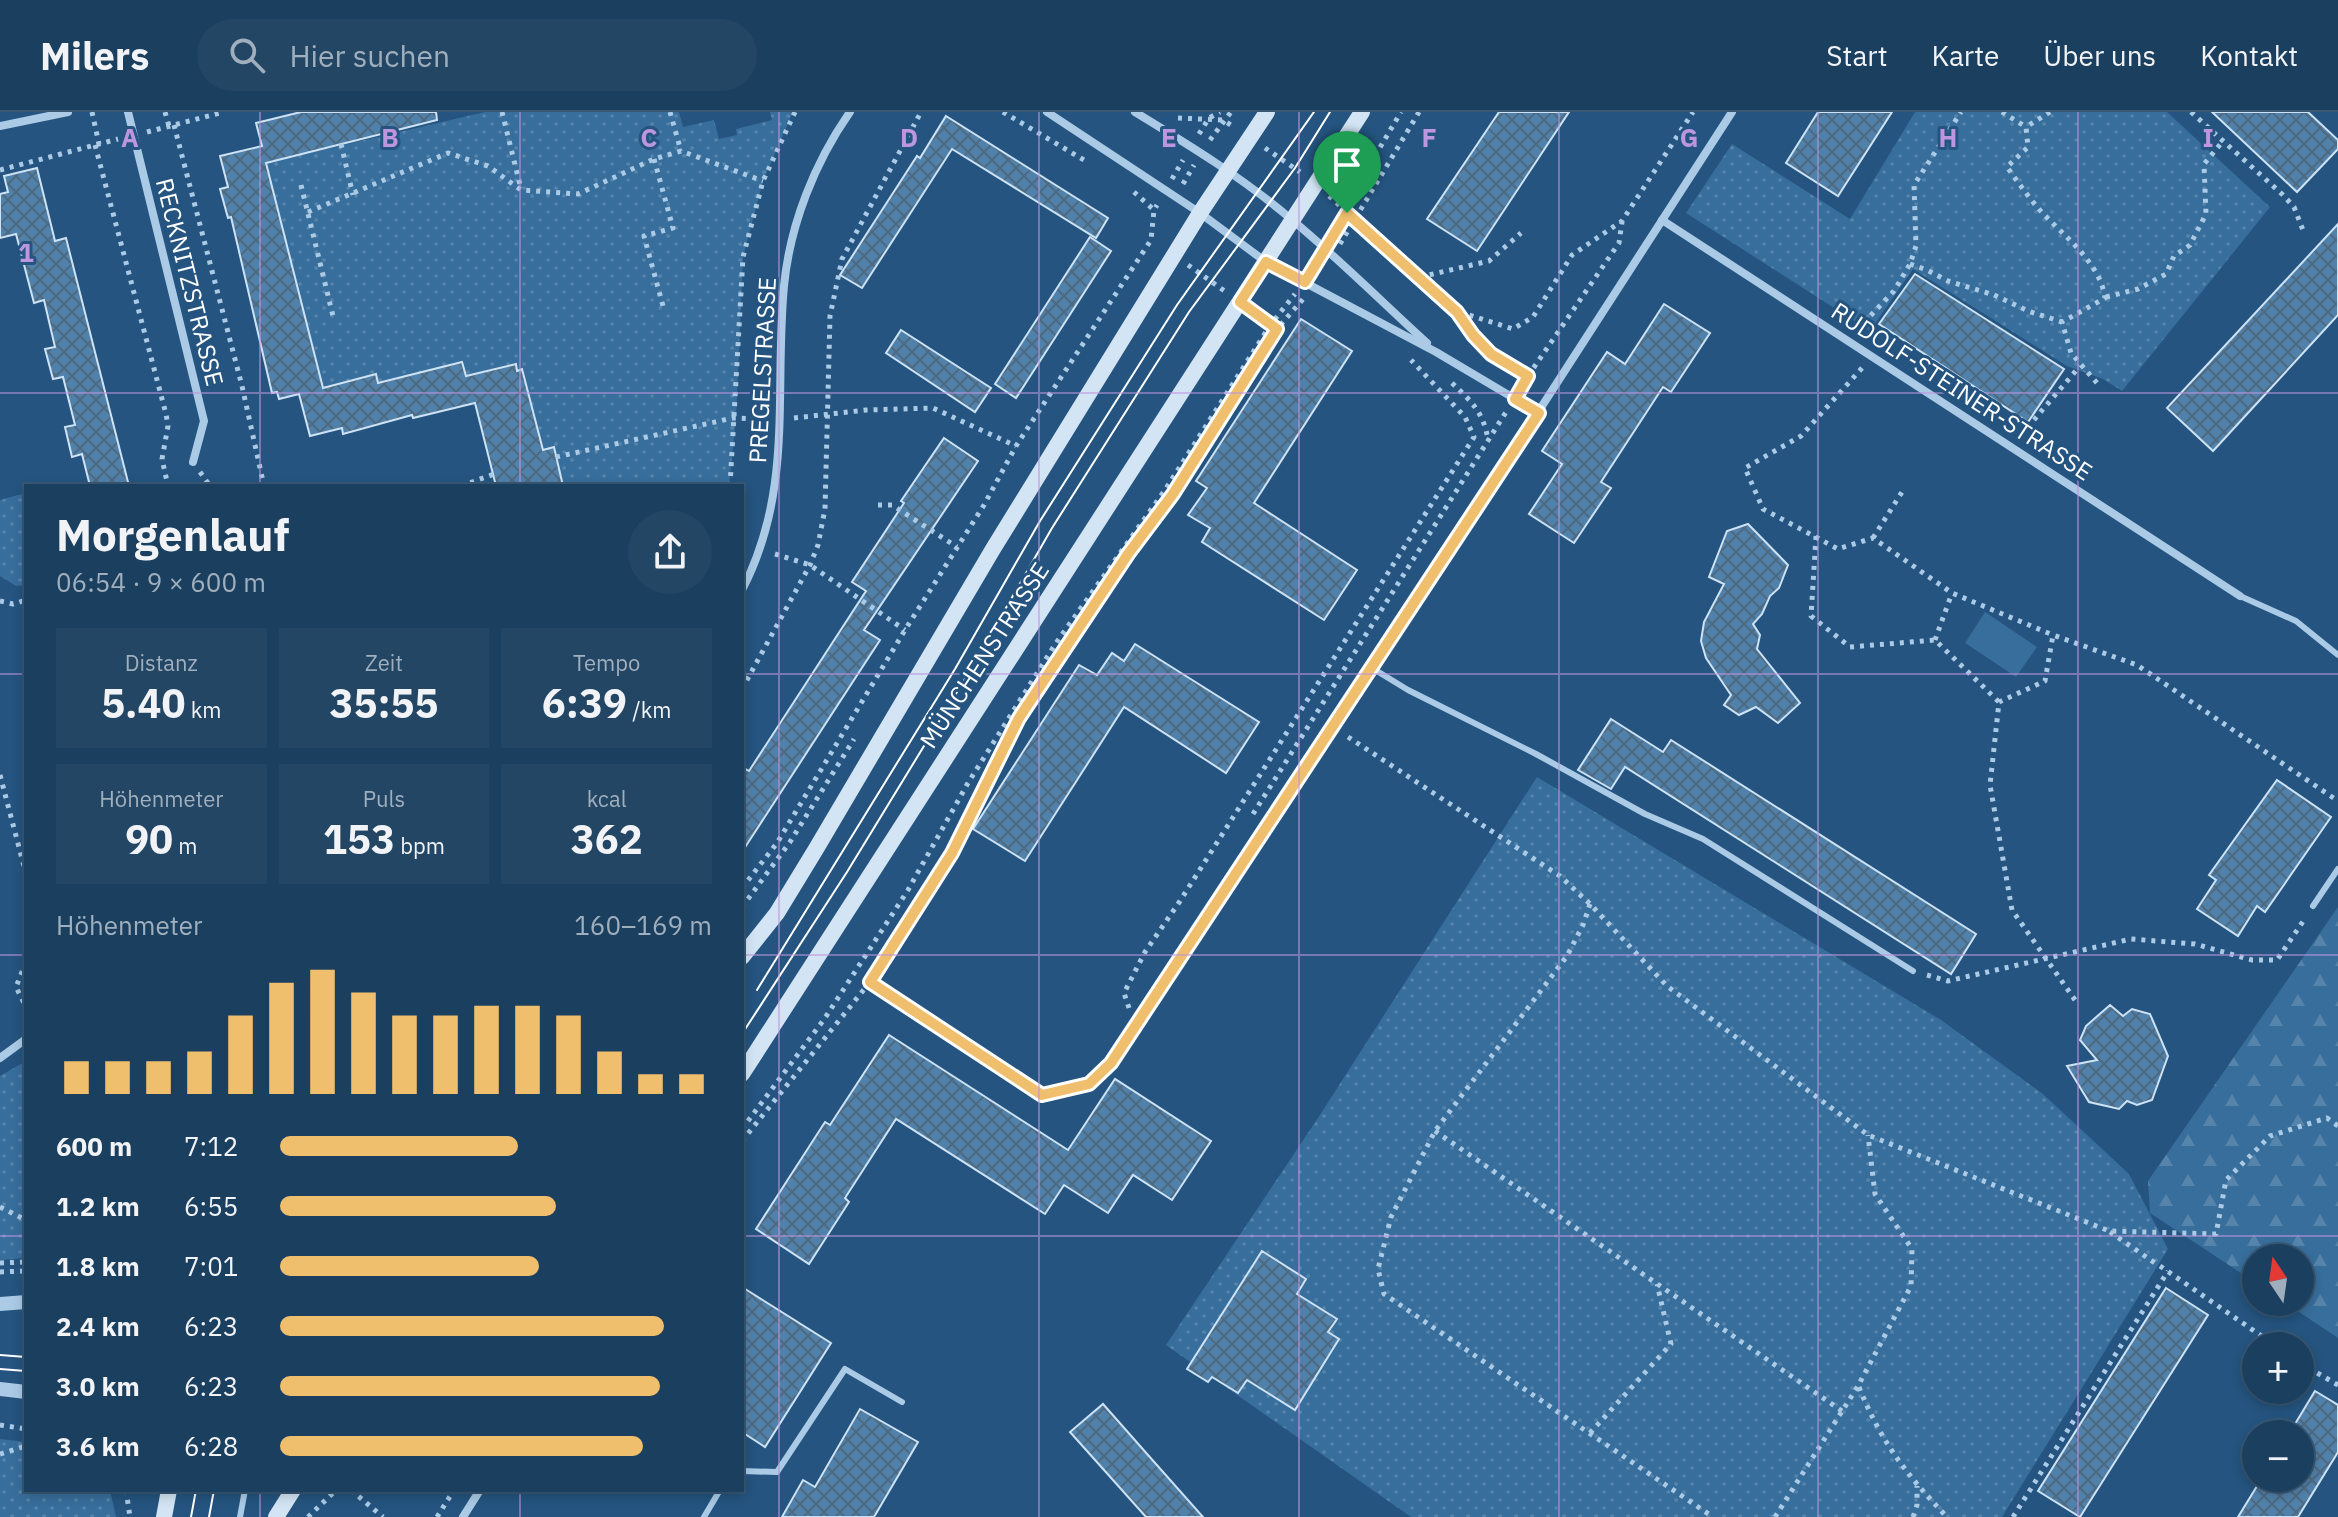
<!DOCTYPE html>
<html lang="de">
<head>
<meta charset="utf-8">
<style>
	body { margin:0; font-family:"IBM Plex Sans",sans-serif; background:#244665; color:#f1f3f6; height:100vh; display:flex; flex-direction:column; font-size:30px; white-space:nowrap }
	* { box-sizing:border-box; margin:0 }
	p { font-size:26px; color:#a0afbd }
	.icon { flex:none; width:44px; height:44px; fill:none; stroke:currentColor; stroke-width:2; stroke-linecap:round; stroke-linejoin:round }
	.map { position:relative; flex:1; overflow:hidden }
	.details { position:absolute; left:24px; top:372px; width:720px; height:1008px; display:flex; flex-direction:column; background:#1b3f5f; border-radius:0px; box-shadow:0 4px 12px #0003,0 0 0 2px #395874 }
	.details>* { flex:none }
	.needle { width:52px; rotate:347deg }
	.buttons { position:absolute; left:2242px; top:1132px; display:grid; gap:16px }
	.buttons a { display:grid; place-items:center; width:72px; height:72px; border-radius:50%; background:#1b3f5f; box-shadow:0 4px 12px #0003,0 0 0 2px #395874; font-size:40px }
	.pin { position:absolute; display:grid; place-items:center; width:68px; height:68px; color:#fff; margin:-82px -34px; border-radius:50% 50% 50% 0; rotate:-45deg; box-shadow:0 0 8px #0007 }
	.pin .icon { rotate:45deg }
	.round { display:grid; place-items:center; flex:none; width:84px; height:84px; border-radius:42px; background:#244665 }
	.overview { display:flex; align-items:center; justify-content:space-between; height:136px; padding:0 32px }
	h1 { font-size:44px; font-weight:700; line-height:60px }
	.figures { display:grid; grid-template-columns:repeat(3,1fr); gap:12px; height:136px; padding:8px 32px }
	.figures div { display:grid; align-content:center; border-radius:0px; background:#244665; text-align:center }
	.figures b { font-size:40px; font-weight:700 }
	.figures small { font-size:22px; font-weight:400 }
	.figures p { font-size:22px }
	.chart { height:224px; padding:16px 32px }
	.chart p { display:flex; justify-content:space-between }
	.chart svg { width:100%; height:144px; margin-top:8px; stroke:#f0bf6e; stroke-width:6 }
	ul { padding:0 32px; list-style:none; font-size:26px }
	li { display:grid; grid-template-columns:128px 96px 1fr; align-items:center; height:60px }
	li i { height:20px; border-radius:10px; background:#f0bf6e }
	header { display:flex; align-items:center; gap:48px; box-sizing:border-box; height:112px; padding:0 40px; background:#1b3f5f; border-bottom:2px solid #395874 }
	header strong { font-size:38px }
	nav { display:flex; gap:44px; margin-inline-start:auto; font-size:28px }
	.search { width:560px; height:72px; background:#244665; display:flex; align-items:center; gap:20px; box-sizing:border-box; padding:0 28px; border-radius:44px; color:#a0afbd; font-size:30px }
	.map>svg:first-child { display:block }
	.grass { fill:url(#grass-dots) }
	.forest { fill:url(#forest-firs) }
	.pitch { fill:#386e9c }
	.building { fill:url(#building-cross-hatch); stroke:#cde3f5; stroke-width:2 }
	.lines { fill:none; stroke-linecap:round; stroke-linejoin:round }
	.path { stroke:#aacae6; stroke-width:5; stroke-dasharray:4 6; stroke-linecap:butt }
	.service { stroke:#aacae6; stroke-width:6 }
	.minor { stroke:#aacae6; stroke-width:8 }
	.tertiary { stroke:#aacae6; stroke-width:14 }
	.secondary { stroke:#d3e5f5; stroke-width:16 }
	.tram { stroke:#fff; stroke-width:2 }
	.route-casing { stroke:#fff; stroke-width:16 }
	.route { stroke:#f0bf6e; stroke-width:10 }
	.grid { fill:none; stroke:#bd96df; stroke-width:2; stroke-opacity:0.55 }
	.labels { text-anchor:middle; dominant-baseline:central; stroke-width:6; stroke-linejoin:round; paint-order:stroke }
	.street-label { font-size:24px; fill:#fff; stroke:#24547f }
	.grid-label { font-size:26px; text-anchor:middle; font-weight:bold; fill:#bd96df; stroke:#24547f; stroke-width:6; stroke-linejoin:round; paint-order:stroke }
</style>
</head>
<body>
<header>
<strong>Milers</strong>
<div class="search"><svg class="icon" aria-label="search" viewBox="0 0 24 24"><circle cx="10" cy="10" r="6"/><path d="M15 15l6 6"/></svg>Hier suchen</div>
<nav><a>Start</a><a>Karte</a><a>Über uns</a><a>Kontakt</a></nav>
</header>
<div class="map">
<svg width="2338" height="1405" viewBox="0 0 2338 1405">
	<defs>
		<pattern id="grass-dots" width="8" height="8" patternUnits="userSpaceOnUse" patternTransform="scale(2)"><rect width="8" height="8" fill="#386e9c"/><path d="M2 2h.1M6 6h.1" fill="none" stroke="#5684ab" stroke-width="1.8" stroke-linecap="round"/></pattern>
		<pattern id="forest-firs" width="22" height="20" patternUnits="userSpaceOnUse" patternTransform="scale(2)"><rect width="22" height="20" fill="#386e9c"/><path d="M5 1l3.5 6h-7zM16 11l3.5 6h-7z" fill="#5684ab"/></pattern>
		<pattern id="building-cross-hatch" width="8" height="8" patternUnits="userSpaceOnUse" patternTransform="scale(2)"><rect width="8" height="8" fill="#5081aa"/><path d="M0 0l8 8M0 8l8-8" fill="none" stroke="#4e6980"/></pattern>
	</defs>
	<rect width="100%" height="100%" fill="#24547f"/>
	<g class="grass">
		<polygon points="485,0 679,0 683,15 714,8 719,27 737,23 736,17 772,8 770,0 793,0 763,69 743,145 736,306 729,374 563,374 535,340 521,275 526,273 523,258 517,259 516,252 467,269 462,250 378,271 376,263 323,276 266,51"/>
		<polygon points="1915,0 2167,0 2270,95 2122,279 2103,267 2067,254 1913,157 1870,219 1686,101 1732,32 1850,107"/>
		<polygon points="26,381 26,473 16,474 0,464 0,388"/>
		<polygon points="1537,665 1941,908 2043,982 2129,1062 2168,1137 2002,1405 1411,1405 1166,1233 1316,1009"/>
		<polygon points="26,949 26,1146 0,1148 0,964"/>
		<polygon points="0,1327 26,1330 26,1378 110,1378 116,1405 0,1405"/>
	</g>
	<polygon class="forest" points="2338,795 2338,1226 2284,1190 2300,1190 2300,1146 2256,1146 2256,1171 2150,1101 2148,1069"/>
	<polygon class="pitch" points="1985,500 2037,535 2016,565 1965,531"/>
	<g class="building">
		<polygon points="301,0 436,0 437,8 266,51 323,276 376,262 378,271 462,250 466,264 516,252 517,259 522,257 543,338 554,335 563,374 496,374 475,291 413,306 412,303 343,322 342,316 310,324 299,282 279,287 277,280 272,281 231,105 228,106 220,77 228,75 220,44 262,34 256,11"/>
		<polygon points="1499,0 1569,0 1477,139 1427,107"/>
		<polygon points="1818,0 1892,0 1838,84 1786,51"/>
		<polygon points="2212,0 2308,0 2338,28 2338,37 2297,80"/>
		<polygon points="946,4 1108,106 1096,126 952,37 862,176 840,163 904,64 917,44 920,46"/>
		<polygon points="37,56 55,129 66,126 129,374 90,374 82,342 72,345 65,315 75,313 63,265 53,267 45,237 55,235 44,188 34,191 16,122 0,126 0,82 8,80 4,64"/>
		<polygon points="2338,112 2338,203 2213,339 2167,296"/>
		<polygon points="1090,125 1111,139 1016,286 995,272"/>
		<polygon points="1915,162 2064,257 2028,310 1879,212"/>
		<polygon points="1664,192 1710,221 1671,280 1663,275 1601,370 1611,376 1574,431 1529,402 1562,352 1542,339 1607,240 1625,252"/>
		<polygon points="1301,207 1352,239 1254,391 1357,458 1324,508 1202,430 1210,416 1188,403 1207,376 1196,369"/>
		<polygon points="901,218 991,276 975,300 886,241"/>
		<polygon points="944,326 978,349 864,518 880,528 742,740 742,655 749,659 866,479 852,470 904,391 901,389"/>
		<polygon points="1748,412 1788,453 1779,476 1770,484 1762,502 1753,512 1760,523 1757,537 1800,591 1778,611 1756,595 1739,603 1724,593 1731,583 1706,546 1701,529 1704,510 1724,472 1709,465 1727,419"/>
		<polygon points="1135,532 1259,610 1226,661 1124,595 1025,749 973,717 1079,553 1097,563 1112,541 1124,549"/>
		<polygon points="1611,607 1663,640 1671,628 1976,822 1951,862 1625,655 1611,677 1578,658"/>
		<polygon points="2277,668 2331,705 2265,800 2257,794 2238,824 2197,797 2216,768 2209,763"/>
		<polygon points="2110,893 2123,904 2132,897 2150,902 2168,944 2152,988 2137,993 2127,989 2119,997 2089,990 2067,954 2097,948 2080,928 2086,914"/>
		<polygon points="889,923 1068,1038 1115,967 1211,1029 1172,1088 1133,1063 1108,1101 1064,1073 1045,1102 896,1007 845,1086 849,1090 809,1152 756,1117 825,1010 830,1013"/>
		<polygon points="1262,1139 1306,1167 1297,1182 1337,1207 1328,1220 1339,1227 1295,1298 1247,1268 1238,1281 1212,1265 1208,1270 1187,1257"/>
		<polygon points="742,1175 831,1231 765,1335 742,1320"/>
		<polygon points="2166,1176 2208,1203 2080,1405 2038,1379"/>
		<polygon points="2315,1279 2338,1293 2338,1340 2298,1405 2238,1405 2262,1366 2300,1366 2300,1322 2289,1322"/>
		<polygon points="1103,1292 1148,1343 1203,1405 1146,1405 1070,1320"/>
		<polygon points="860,1297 918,1330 874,1405 782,1405 803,1368 815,1375"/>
	</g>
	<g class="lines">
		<g class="path">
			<polyline points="92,0 99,32"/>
			<polyline points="165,0 169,14"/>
			<polyline points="502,0 521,77"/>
			<polyline points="670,0 681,39"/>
			<polyline points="1003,0 1089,51"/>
			<polyline points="2002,0 2026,15"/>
			<path d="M 2050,0 L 2026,15 L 2028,35 L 2007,55 C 2017,69 2027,83 2038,96 C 2061,122 2100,149 2105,186 L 2062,210 L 2071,241 L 2097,271"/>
			<polyline points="2191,0 2283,83 2294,95 2304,121"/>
			<polyline points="1178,6 1223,8 1234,15"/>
			<polyline points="174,13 242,274 264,374"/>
			<polyline points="147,20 224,0"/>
			<polyline points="1199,22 1209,6 1220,0"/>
			<polyline points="1210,28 1231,0"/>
			<polyline points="341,32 353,83"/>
			<polyline points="95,33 166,302 168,314 162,347 168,374"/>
			<polyline points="1265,36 1300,60"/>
			<polyline points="654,47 673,116 644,124 663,194"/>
			<polyline points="0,58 118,27"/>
			<polyline points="1172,67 1183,48"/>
			<polyline points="1183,72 1194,53"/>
			<polyline points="301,73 333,204"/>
			<polyline points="1134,80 1154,98"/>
			<path d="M 1329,84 L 1457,200 C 1480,234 1493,243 1528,264 L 1521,275"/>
			<polyline points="308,100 448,41 488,54 521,78 578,82 654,47 681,39 763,69"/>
			<polyline points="1333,123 1347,101 1356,76 1401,0"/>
			<polyline points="1340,132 1419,0"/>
			<polyline points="1910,152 1927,158 1948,169 1994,183 2028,199 2062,210"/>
			<polyline points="1188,153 1226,180"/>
			<polyline points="1420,165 1489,149 1521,121"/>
			<polyline points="2106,185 2138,177 2166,162 2174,144 2190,133 2206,102 2204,52 2223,29"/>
			<polyline points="1254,200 1271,213"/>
			<polyline points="1460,200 1513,217 1533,205 1572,143 1622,109 1693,0"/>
			<polyline points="1857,218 1894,179 1910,152 1916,134 1914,73 1961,0"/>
			<polyline points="1862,256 1801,324 1745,356 1763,397 1838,437 1873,426 1952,481 2053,523"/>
			<polyline points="1528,264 1619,131 1622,110"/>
			<path d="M 1452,271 C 1472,290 1483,300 1488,327"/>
			<polyline points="794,306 866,298 933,296 1016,334"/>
			<polyline points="2021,323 2080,254"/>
			<polyline points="556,345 733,306 764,307"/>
			<polyline points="200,360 210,374"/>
			<polyline points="461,374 497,361"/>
			<polyline points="730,374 743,145 763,69 795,0"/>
			<polyline points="878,393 892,393 957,435"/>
			<polyline points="1816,424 1811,504 1850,535 1935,528 1999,590"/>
			<polyline points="1873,426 1902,380"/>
			<polyline points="775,442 810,453 905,518"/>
			<polyline points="0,489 13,492 26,488"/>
			<polyline points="1935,528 1952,481"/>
			<polyline points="742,577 810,453 818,433 825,397 830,204 842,147 921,0"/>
			<polyline points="1348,625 1560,764 1590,792 1667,874 1868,1023 2109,1119 2216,1122 2226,1068 2270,1024 2327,1006 2338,1014"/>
			<polyline points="0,663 26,762"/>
			<polyline points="1253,702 1506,300"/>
			<polyline points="742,776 777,731 905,518 984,393 1016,334 1151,128 1154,98 1157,93"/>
			<polyline points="1590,792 1583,813 1567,844 1435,1019 1391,1105 1378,1157 1384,1182 1713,1405"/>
			<polyline points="742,795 790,730 854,627"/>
			<polyline points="26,850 16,875 26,895"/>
			<polyline points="1927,863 1948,869 2131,827 2195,832 2252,848 2277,848 2306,805"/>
			<path d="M 870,870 L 1042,983 C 1101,974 1106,960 1137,913"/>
			<polyline points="2075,888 2012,798 1990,673 1999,590 2045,569 2053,523 2137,553 2338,689"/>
			<polyline points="1129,896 1124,881 1145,840 1180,789 1474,325 1465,305 1411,248"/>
			<polyline points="742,1017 825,906 908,778 968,671 1056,531 1165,378 1271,212 1295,182"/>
			<polyline points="1435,1019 1842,1299"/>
			<polyline points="742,1029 870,870 952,741 1019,606 1128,442 1173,382 1277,217 1304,186"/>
			<polyline points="0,1095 26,1108"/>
			<polyline points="2110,1120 2155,1151"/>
			<polyline points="0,1151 26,1150"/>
			<polyline points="2160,1154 2276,1234"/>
			<polyline points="0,1160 26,1159"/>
			<polyline points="2300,1251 2338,1273"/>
			<path d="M 1859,1275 C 1881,1330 1906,1362 1947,1405"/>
			<polyline points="0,1313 26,1317"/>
			<polyline points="1590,1321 1671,1232 1657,1172"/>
			<polyline points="0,1342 26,1334"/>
			<polyline points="126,1378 130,1405"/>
			<polyline points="351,1378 383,1405"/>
			<polyline points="308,1405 336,1378"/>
			<polyline points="437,1405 454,1378"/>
			<polyline points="1775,1405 1858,1274 1911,1174 1912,1137 1875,1082 1868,1023"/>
			<polyline points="1913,1405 1917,1393 1917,1374"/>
			<polyline points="2013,1405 2168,1159"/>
		</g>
		<g class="service">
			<polyline points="2240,484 2296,509 2338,543"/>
			<polyline points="1372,556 1408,578 1536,642 1645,702 1703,727 1913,859"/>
			<polyline points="2313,794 2338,757"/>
			<polyline points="742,1359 777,1360 845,1257 902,1290"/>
			<polyline points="240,1405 245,1378"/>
			<polyline points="704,1405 720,1378"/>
		</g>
		<g class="minor">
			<polyline points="128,0 204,309 193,350"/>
			<polyline points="1047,0 1200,101 1266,150 1436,240 1539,301"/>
			<path d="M 1135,0 C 1189,33 1243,66 1291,107 C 1338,146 1382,190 1427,231"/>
			<polyline points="0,14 68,0"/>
			<polyline points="1662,108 2240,484"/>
			<path d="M 742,478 C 794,378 774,281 784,174 C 790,112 815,50 850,0"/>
			<polyline points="1145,900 1334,616 1732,0"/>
			<polyline points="0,946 26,927"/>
			<polyline points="463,1405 480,1378"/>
		</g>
		<g class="tertiary">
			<polyline points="0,1192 26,1190"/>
			<polyline points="0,1277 26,1280"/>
		</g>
		<g class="secondary">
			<polyline points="742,845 777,801 816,737 993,437 1200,101 1267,0"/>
			<polyline points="742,962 1362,0"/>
			<polyline points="164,1405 169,1378"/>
			<polyline points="276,1405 293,1378"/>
		</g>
		<g class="tram">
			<polyline points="757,878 955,557 1040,409 1177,193 1314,0"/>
			<polyline points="742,922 847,760 968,562 1052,416 1189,200 1295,56 1330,0"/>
			<polyline points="0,1243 26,1245"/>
			<polyline points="0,1257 26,1259"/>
			<polyline points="191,1405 196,1378"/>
			<polyline points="209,1405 214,1378"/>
		</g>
	</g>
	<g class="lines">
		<defs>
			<polygon id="route" points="1347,101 1457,200 1473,223 1491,242 1528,264 1515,287 1539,301 1111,951 1089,972 1042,983 870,870 952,741 1019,606 1128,442 1173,382 1277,217 1240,190 1266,150 1305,170"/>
		</defs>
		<use href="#route" class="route-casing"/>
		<use href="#route" class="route"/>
	</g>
	<path class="grid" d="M 260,0 L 260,374M 520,0 L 520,374M 779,0 L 779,1405M 1039,0 L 1039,1405M 1299,0 L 1299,1405M 1559,0 L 1559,1405M 1818,0 L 1818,1405M 2078,0 L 2078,1405M 0,281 L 2338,281M 0,562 L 26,562M 742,562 L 2338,562M 0,843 L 26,843M 742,843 L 2338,843M 0,1124 L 26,1124M 742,1124 L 2338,1124M 260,1378 L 260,1405M 520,1378 L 520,1405"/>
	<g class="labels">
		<g class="street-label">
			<text transform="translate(190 170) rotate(76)">RECKNITZSTRASSE</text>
			<text transform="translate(762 258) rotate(-87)">PREGELSTRASSE</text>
			<text transform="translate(1962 279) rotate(33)">RUDOLF-STEINER-STRASSE</text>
			<text transform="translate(984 543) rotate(-57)">MÜNCHENSTRASSE</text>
		</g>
	</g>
	<g class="grid-label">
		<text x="130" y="35">A</text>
		<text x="390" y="35">B</text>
		<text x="649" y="35">C</text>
		<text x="909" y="35">D</text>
		<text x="1169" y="35">E</text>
		<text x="1429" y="35">F</text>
		<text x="1689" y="35">G</text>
		<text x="1948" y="35">H</text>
		<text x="2208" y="35">I</text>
		<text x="26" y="150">1</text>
	</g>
</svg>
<div class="buttons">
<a><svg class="needle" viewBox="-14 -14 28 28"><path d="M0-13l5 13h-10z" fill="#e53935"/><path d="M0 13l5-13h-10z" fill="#a0afbd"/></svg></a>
<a>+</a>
<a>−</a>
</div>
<div class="pin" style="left:1347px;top:101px;background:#1e9e55"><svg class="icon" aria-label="arrive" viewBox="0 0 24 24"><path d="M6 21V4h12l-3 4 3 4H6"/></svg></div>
<section class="details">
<div class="overview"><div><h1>Morgenlauf</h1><p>06:54 · 9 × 600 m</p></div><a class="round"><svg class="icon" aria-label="share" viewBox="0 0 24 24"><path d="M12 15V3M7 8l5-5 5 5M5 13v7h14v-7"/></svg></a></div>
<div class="figures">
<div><p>Distanz</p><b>5.40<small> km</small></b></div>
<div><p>Zeit</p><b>35:55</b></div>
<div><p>Tempo</p><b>6:39<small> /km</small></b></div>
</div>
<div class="figures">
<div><p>Höhenmeter</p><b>90<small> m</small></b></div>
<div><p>Puls</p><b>153<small> bpm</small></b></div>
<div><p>kcal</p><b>362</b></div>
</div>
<div class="chart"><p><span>Höhenmeter</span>160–169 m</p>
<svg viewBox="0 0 160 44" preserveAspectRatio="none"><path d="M5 44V34M15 44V34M25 44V34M35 44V31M45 44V20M55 44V10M65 44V6M75 44V13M85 44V20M95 44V20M105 44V17M115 44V17M125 44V20M135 44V31M145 44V38M155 44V38"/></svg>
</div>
<ul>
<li><b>600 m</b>7:12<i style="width:55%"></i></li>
<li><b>1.2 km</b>6:55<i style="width:64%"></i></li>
<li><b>1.8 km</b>7:01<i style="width:60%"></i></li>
<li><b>2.4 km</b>6:23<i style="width:89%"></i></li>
<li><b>3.0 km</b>6:23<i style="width:88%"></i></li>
<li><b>3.6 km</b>6:28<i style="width:84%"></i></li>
</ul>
</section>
</div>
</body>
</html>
